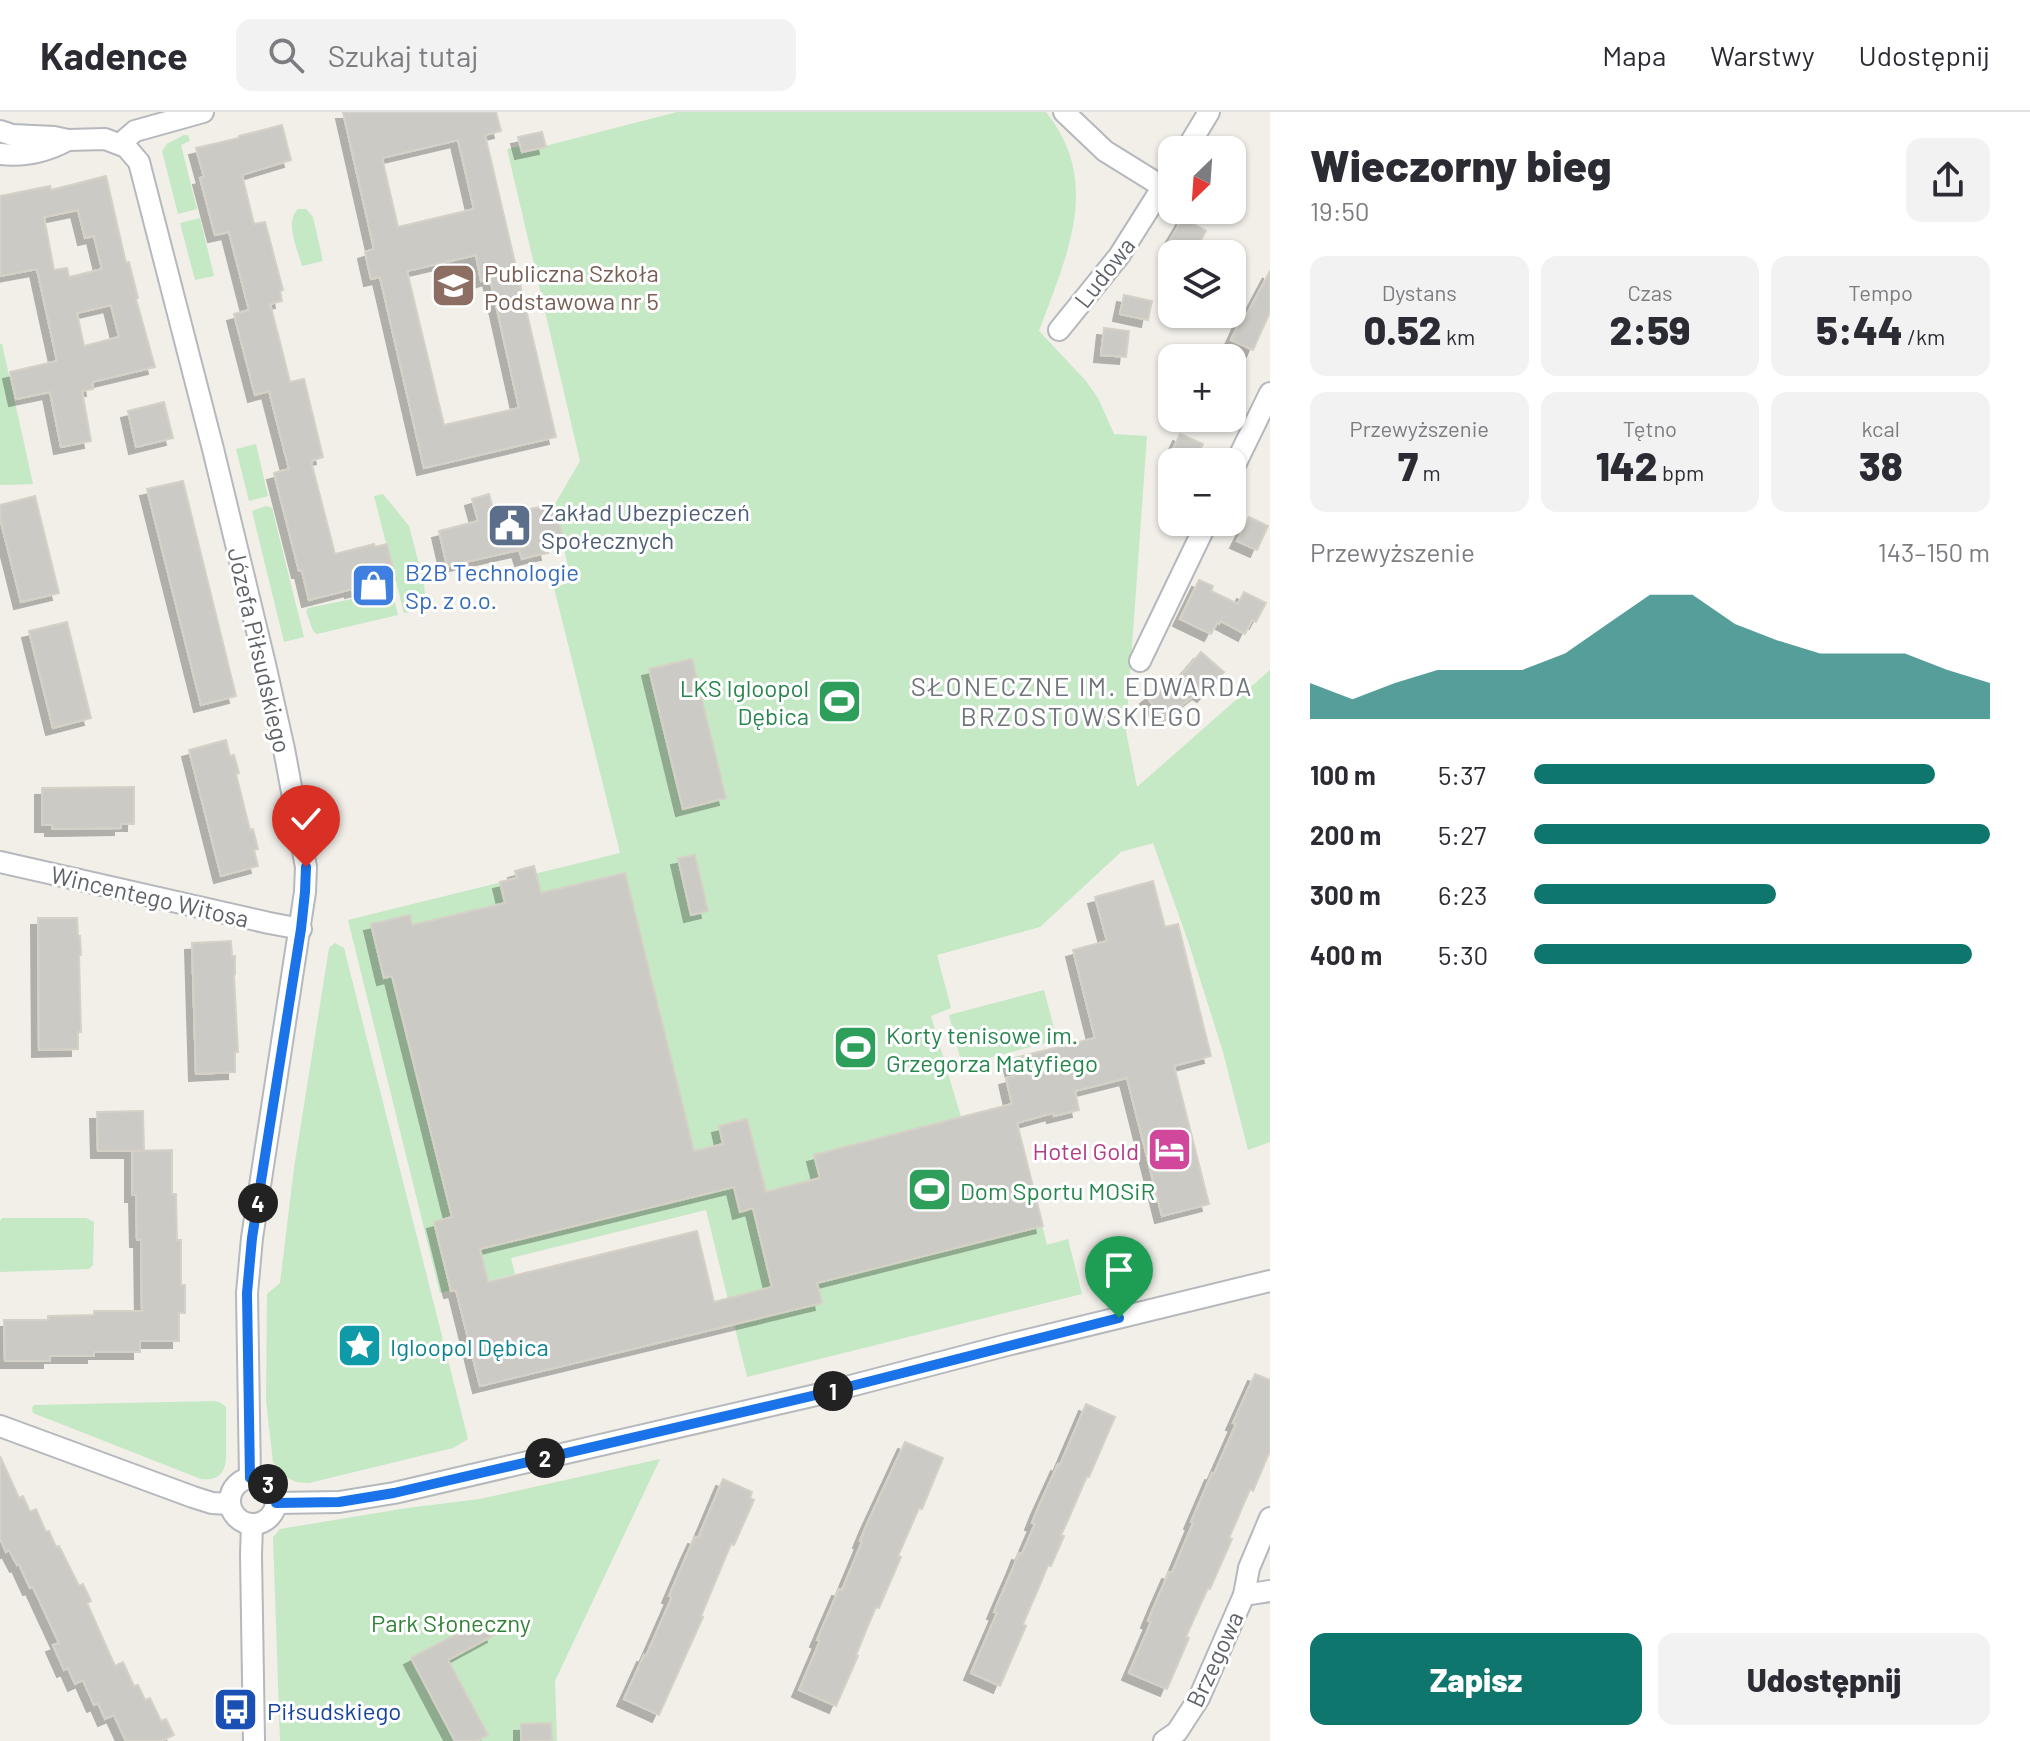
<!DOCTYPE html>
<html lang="pl">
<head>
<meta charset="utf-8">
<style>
	body { margin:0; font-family:Barlow,sans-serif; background:#f2f2f3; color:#2b2b33; height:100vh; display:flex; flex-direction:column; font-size:30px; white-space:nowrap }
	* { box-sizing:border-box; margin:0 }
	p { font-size:26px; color:#7c7c81 }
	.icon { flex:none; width:44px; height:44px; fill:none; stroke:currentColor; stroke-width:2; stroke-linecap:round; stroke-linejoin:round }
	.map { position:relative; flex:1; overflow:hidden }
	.details { display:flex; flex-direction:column; background:#fff; width:760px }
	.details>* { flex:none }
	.needle { width:52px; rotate:205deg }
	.buttons { position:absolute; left:1158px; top:24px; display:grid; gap:16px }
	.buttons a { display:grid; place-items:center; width:88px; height:88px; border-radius:16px; background:#fff; box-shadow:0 2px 6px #0004; font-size:40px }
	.pin { position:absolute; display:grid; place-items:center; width:68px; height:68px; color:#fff; margin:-82px -34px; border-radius:50% 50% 50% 0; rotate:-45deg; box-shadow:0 0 8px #0007 }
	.pin .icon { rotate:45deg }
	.km { position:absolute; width:40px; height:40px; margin:-20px; border-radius:50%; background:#222; color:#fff; font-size:22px; line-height:40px; text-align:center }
	.round { display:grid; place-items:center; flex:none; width:84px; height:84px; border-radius:16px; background:#f2f2f3 }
	.head { display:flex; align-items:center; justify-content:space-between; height:136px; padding:0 40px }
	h1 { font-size:44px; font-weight:800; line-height:60px }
	.stats { display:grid; grid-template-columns:repeat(3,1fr); gap:12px; height:136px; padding:8px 40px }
	.stats div { display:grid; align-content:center; border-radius:16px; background:#f2f2f3; text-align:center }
	.stats b { font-size:40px; font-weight:800 }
	.stats small { font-size:22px; font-weight:400 }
	.stats p { font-size:22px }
	.chart { height:224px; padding:16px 40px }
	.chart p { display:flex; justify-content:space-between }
	.chart svg { width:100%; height:144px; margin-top:8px; fill:#0f766e; opacity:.7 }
	.cta { display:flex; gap:16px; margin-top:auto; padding:16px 40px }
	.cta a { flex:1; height:92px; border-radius:16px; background:#0f766e; color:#fff; font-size:32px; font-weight:800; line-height:92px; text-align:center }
	.cta a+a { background:#f2f2f3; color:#2b2b33 }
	ul { padding:0 40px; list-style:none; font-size:26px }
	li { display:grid; grid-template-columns:128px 96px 1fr; align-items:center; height:60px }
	li i { height:20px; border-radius:10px; background:#0f766e }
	header { display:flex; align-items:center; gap:48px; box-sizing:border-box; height:112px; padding:0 40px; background:#fff; border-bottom:2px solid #e1e1e2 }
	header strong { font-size:38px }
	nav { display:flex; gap:44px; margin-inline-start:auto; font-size:28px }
	.search { width:560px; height:72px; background:#f2f2f3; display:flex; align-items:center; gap:20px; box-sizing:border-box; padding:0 28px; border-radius:16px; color:#7c7c81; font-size:30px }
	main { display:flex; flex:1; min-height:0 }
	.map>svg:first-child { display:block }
	.green { fill:#c5e8c5 }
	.building { fill:#cccac5; stroke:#d6d1c6; stroke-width:2; fill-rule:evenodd; filter:url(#shadow) }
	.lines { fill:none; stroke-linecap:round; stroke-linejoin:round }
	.minor-casing { stroke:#b5b8bc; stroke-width:24 }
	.minor { stroke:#fff; stroke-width:20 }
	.route-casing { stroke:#fff; stroke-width:16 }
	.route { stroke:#1a73e8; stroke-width:10 }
	.labels { text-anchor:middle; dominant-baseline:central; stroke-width:6; stroke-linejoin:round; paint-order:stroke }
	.education-label { font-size:24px; fill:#785e54; stroke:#fff; text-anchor:start }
	.street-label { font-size:24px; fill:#5f6368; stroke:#fff }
	.service-label { font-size:24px; fill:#4e5e75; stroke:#fff; text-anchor:start }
	.shop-label { font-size:24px; fill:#366cbe; stroke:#fff; text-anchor:start }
	.leisure-label { font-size:24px; fill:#27864d; stroke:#fff; text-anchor:start }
	.hotel-label { font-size:24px; fill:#b23c85; stroke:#fff; text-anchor:end }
	.culture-label { font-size:24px; fill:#0d838f; stroke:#fff; text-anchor:start }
	.park-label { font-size:24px; fill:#348238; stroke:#fff }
	.transit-label { font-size:24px; fill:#164399; stroke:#fff; text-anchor:start }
	.neighbourhood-label { font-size:26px; letter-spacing:2px; fill:#70757a; stroke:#fff }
</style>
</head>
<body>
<header>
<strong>Kadence</strong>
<div class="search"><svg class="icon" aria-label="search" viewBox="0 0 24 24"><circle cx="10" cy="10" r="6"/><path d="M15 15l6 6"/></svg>Szukaj tutaj</div>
<nav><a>Mapa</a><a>Warstwy</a><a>Udostępnij</a></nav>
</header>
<main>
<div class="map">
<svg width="1270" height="1629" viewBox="0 0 1270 1629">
	<defs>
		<filter id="shadow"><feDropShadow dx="-7" dy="7" stdDeviation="0" flood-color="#0004"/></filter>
	</defs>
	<rect width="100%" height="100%" fill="#f1efe8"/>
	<g class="green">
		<path d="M 677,0 L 1046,0 C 1103,71 1066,145 1039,219 L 1086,269 L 1098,286 L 1114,322 L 1147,324 L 1126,619 L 1137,675 L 1270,558 L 1270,1030 L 1248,1038 L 1223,940 L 1188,829 L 1153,731 L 1121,740 L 1040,815 L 937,843 L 951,896 L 931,904 L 961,1005 L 1012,992 L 1047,1133 L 1068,1127 L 1082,1182 L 747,1265 L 706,1098 L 511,1146 L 515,1162 L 440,1181 L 348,808 L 620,741 L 554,476 L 571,470 L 555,392 L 580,349 L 507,37 L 520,34 L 522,40 Z"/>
		<polygon points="184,23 188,23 190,29 181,33 197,97 178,102 162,39 167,32"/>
		<path d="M 298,97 L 306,97 L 313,105 L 323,149 L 302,154 C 298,138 284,110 298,97 Z"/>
		<polygon points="200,106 214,164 195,168 180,111"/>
		<polygon points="0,232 2,232 33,372 0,373"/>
		<polygon points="256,332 268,384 249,389 236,337"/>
		<polygon points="383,382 409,414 424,471 426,496 404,501 374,384"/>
		<polygon points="266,394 272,396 304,525 284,530 252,399"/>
		<polygon points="392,479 398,503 317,522 313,519 306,499 308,496"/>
		<polygon points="335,831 344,836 468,1327 453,1336 309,1371 296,1370 284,1364 273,1350 266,1289 267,1182 280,1171 294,1056 329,836"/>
		<polygon points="1044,878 1057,928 962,953 949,903"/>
		<polygon points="2,1106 86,1106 94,1110 93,1153 89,1157 0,1160 0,1109"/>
		<path d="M 215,1289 L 221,1291 L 226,1295 L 226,1348 C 224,1363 216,1369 201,1367 L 33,1301 L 32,1296 L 34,1293 Z"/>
		<polygon points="660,1347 555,1569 557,1629 280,1629 273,1425 280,1417 407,1396 480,1387"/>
	</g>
	<g class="building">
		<path d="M 343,0 L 496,0 L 501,19 L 485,23 L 556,325 L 424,356 L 380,165 L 371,167 L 365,140 L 374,137 ZM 458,28 L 474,97 L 398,115 L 382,46 ZM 476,143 L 481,169 L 490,166 L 519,296 L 444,313 L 407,159 Z"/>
		<polygon points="282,13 291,48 242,63 254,112 265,110 283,178 280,179 282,189 270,192 280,230 290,270 304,267 323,345 311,349 335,442 374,432 375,435 387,432 396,468 352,479 352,477 309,488 302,459 299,459 274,361 289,357 269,279 255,283 234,202 249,198 229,120 215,123 200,66 204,65 196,36 239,26 239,24"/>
		<polygon points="542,20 546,35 522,40 518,25"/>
		<path d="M 106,64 L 126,151 L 129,150 L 138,186 L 136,187 L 155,255 L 92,270 L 93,277 L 82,279 L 91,329 L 61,335 L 50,280 L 16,287 L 10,260 L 57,249 L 37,157 L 0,164 L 0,84 L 50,74 L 51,78 ZM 78,98 L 85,126 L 94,124 L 102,157 L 69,165 L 67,156 L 54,158 L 44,105 ZM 111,193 L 119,225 L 84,234 L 77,201 Z"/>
		<polygon points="1183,106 1206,119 1193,142 1169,130"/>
		<polygon points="1270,159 1270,200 1253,238 1231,228 1242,204 1245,206"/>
		<polygon points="1124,183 1152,189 1148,208 1120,202"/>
		<polygon points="1104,216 1129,219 1126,245 1101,243"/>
		<polygon points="164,290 173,326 136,335 128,299"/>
		<polygon points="1180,322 1203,332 1194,350 1167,350"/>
		<polygon points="183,369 236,584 201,593 147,377"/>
		<polygon points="489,382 495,404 555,392 563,427 546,431 548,441 533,444 522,447 519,438 447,454 439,419 478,409 472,387"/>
		<polygon points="35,384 59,481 21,490 0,406 0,393"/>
		<polygon points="1249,405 1268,414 1257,438 1237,429"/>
		<polygon points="1199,468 1213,474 1211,479 1238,492 1244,480 1266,491 1256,510 1252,508 1245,522 1221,509 1219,512 1217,511 1211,522 1180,507"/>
		<polygon points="67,510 91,606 53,616 29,519"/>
		<polygon points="1201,540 1224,560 1204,583 1199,580 1164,607 1147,585 1170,567 1174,572"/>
		<polygon points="692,547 726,686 683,697 649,557"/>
		<polygon points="226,628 230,644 234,643 239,661 236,662 250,718 253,717 258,737 254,738 258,754 221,764 189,638"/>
		<polygon points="134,675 134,712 121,712 121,716 65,717 52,717 52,713 42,713 42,676"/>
		<polygon points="695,743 708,799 691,803 678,746"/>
		<path d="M 534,754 L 541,781 L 625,761 L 694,1039 L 723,1032 L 719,1014 L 747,1007 L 766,1080 L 820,1066 L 814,1043 L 1012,992 L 1006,966 L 1014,964 L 1010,947 L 1095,926 L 1073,838 L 1107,829 L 1095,785 L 1153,769 L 1165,815 L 1178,812 L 1211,944 L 1174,954 L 1209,1092 L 1162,1104 L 1127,966 L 1075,979 L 1079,998 L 1054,1004 L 1053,1001 L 1017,1011 L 1043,1114 L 817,1171 L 822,1191 L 480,1274 L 456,1178 L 451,1179 L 434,1110 L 452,1105 L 392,864 L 384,866 L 371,812 L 410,803 L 412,813 L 505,791 L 500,770 L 517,766 L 515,759 ZM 734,1075 L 740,1100 L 753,1096 L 772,1175 L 714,1190 L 697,1119 L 488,1170 L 480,1137 Z"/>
		<polygon points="38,806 77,806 78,824 80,824 81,843 79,843 81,920 78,920 78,937 39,938"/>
		<polygon points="231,829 232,844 235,844 235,862 234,863 237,921 238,940 235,940 235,960 196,962 192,831"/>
		<polygon points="143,999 144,1039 98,1039 97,1000"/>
		<polygon points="172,1038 172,1082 176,1082 177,1128 181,1128 181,1173 185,1173 185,1201 179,1201 179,1229 140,1229 140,1240 94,1240 94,1244 50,1244 50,1249 5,1249 4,1208 48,1208 48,1204 94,1203 94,1199 142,1199 141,1128 137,1128 136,1083 132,1083 132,1039"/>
		<polygon points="1255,1262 1270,1268 1270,1339 1253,1379 1250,1377 1236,1410 1229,1426 1232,1427 1210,1477 1208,1476 1193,1509 1186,1525 1189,1526 1167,1577 1129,1561 1151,1510 1148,1509 1155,1492 1169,1460 1172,1461 1193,1411 1191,1410 1212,1361 1214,1362 1236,1312 1233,1311"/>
		<polygon points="1086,1292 1115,1305 1089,1365 1087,1364 1068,1408 1061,1423 1064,1424 1051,1454 1048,1453 1042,1468 1023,1512 1026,1514 1000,1574 971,1561 997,1501 994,1500 1013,1456 1019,1441 1022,1442 1035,1412 1032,1411 1038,1396 1058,1352 1060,1353"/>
		<polygon points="905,1330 943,1346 922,1397 919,1396 898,1444 901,1445 879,1496 876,1495 869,1511 856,1543 858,1544 836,1594 799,1578 820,1529 817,1528 839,1477 842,1478 862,1430 860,1429 867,1412"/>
		<polygon points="0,1344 19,1386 23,1384 30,1400 36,1397 46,1420 49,1419 56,1435 59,1434 79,1474 83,1472 91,1489 87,1491 115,1554 123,1550 134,1574 138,1573 145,1588 150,1586 161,1609 166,1607 174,1623 161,1629 126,1629 114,1603 105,1607 98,1591 94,1593 83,1568 75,1572 68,1556 64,1558 53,1533 59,1531 33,1475 30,1476 19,1452 17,1453 9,1438 6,1440 0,1426"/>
		<polygon points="723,1367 752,1380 750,1386 754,1388 734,1433 731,1432 701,1504 703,1505 659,1603 624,1587 644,1543 646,1544 672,1485 669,1484 688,1440 695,1425 698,1426"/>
		<polygon points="485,1507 494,1523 448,1548 488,1623 477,1629 455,1629 411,1546"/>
		<polygon points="551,1611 552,1629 521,1629 521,1612"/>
	</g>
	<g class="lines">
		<defs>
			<g id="minor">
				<polyline points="1064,0 1105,39 1163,75"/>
				<polyline points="0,19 12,23 54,25 68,28 105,27 126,35 139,50 213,337 265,552 284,637 306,755 305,780 252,1126 247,1181 250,1366"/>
				<polyline points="120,32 135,19 203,0"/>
				<polyline points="1186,38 1209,0"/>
				<path d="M 0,42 C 25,45 46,40 68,28"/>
				<polyline points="1059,218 1119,144 1172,60"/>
				<polyline points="1232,359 1270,281"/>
				<polyline points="1140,549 1207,410"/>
				<polyline points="0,750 269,811 301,817"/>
				<polyline points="0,1314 193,1385 212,1391 230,1392"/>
				<circle cx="253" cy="1389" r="23"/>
				<polyline points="276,1391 339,1390 394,1381 816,1283 1007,1233 1270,1169"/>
				<polyline points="252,1412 251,1443 254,1629"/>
				<polyline points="1244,1483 1270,1479"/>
				<polyline points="1164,1629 1177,1620 1199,1586 1244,1483 1249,1456 1270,1406"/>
			</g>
		</defs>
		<use href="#minor" class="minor-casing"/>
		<use href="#minor" class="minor"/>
	</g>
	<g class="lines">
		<defs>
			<path id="route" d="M 306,755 L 305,780 L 301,817 L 252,1126 L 247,1181 L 250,1366 C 265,1366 276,1375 276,1391 L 339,1390 L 394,1381 L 816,1283 L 1119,1206"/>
		</defs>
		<use href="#route" class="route-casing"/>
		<use href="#route" class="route"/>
	</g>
	<defs>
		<symbol id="school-square" viewBox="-11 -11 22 22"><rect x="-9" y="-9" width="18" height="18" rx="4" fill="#8d6e63" stroke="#fff"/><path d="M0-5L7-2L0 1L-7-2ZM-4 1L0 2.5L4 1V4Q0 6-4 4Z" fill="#fff"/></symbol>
		<symbol id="civic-square" viewBox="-11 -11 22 22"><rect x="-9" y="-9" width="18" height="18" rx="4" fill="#5c6f8a" stroke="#fff"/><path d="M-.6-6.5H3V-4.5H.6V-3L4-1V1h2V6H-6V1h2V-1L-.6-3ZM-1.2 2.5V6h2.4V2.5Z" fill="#fff"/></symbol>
		<symbol id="shop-square" viewBox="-11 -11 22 22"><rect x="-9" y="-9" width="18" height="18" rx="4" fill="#3f7fe0" stroke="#fff"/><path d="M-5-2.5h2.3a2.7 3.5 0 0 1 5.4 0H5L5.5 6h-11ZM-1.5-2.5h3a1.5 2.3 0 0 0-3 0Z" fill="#fff"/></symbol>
		<symbol id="stadium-square" viewBox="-11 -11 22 22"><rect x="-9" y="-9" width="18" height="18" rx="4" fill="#2e9e5b" stroke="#fff"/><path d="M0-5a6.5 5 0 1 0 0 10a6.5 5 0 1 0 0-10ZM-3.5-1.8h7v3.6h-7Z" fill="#fff"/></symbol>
		<symbol id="hotel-square" viewBox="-11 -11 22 22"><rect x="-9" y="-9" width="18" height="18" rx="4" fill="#d1479c" stroke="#fff"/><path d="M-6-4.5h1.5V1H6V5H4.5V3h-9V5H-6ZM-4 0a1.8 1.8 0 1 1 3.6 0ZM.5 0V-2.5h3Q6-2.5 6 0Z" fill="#fff"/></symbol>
		<symbol id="sight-square" viewBox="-11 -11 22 22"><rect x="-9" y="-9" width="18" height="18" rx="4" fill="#0f9aa8" stroke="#fff"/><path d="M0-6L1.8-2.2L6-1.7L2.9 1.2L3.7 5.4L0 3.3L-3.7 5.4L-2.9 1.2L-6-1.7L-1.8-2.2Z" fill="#fff"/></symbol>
		<symbol id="bus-square" viewBox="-11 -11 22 22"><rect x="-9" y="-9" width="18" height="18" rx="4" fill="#1a4fb4" stroke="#fff"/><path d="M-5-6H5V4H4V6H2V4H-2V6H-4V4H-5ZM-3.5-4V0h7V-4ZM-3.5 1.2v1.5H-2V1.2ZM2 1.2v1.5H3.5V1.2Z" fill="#fff"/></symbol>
	</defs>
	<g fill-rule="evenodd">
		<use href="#school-square" x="428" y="148" width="51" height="51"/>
		<use href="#civic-square" x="484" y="388" width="51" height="51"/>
		<use href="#shop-square" x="348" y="448" width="51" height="51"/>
		<use href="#stadium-square" x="814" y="564" width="51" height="51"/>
		<use href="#stadium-square" x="830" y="910" width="51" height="51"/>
		<use href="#hotel-square" x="1144" y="1012" width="51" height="51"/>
		<use href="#stadium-square" x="904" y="1052" width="51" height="51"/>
		<use href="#sight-square" x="334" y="1208" width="51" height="51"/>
		<use href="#bus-square" x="210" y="1572" width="51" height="51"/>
	</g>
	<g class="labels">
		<g class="education-label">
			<text x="484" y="160">Publiczna Szkoła<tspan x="484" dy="28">Podstawowa nr 5</tspan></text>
		</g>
		<g class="street-label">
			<text transform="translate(1104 160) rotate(-52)">Ludowa</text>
			<text transform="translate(260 538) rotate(77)">Józefa Piłsudskiego</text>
			<text transform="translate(150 784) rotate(13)">Wincentego Witosa</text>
			<text transform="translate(1214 1547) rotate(-65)">Brzegowa</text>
		</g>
		<g class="service-label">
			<text x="541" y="399">Zakład Ubezpieczeń<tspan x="541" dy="28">Społecznych</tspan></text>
		</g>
		<g class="shop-label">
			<text x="405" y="459">B2B Technologie<tspan x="405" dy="28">Sp. z o.o.</tspan></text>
		</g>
		<g class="leisure-label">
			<text x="809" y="575" text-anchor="end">LKS Igloopol<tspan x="809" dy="28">Dębica</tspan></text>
			<text x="886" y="922">Korty tenisowe im.<tspan x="886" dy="28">Grzegorza Matyfiego</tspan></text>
			<text x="960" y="1078">Dom Sportu MOSiR</text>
		</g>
		<g class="hotel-label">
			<text x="1139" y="1038">Hotel Gold</text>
		</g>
		<g class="culture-label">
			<text x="390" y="1234">Igloopol Dębica</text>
		</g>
		<g class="park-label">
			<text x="451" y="1510">Park Słoneczny</text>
		</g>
		<g class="transit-label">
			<text x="267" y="1598">Piłsudskiego</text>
		</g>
		<g class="neighbourhood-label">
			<text x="1082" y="573">SŁONECZNE IM. EDWARDA<tspan x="1082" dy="30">BRZOSTOWSKIEGO</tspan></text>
		</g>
	</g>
</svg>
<div class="buttons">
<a><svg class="needle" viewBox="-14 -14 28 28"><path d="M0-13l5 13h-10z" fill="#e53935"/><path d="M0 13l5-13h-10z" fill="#7c7c81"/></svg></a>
<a><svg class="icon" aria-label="layers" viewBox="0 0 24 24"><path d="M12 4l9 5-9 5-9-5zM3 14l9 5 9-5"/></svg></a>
<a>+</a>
<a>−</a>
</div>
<div class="pin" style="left:1119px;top:1206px;background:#1e9e55"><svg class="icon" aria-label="arrive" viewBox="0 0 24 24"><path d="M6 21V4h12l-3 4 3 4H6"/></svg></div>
<div class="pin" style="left:306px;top:755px;background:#d93025"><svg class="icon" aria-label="check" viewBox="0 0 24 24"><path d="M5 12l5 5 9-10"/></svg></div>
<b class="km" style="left:833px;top:1279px">1</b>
<b class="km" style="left:545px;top:1346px">2</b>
<b class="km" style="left:268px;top:1372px">3</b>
<b class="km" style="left:258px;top:1091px">4</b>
</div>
<section class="details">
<div class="head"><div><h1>Wieczorny bieg</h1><p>19:50</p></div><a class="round"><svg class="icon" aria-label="share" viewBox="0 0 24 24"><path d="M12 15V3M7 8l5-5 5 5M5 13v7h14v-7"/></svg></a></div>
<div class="stats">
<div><p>Dystans</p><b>0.52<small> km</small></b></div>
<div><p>Czas</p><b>2:59</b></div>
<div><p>Tempo</p><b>5:44<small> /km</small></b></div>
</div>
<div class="stats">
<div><p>Przewyższenie</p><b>7<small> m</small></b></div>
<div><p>Tętno</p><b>142<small> bpm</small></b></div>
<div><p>kcal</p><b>38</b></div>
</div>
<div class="chart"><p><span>Przewyższenie</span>143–150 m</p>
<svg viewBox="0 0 160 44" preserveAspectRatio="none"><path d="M0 44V33L10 38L20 33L30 29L40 29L50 29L60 24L70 15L80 6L90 6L100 15L110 20L120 24L130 24L140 24L150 29L160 33V44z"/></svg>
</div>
<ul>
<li><b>100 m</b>5:37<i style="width:88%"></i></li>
<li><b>200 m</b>5:27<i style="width:100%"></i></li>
<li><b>300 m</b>6:23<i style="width:53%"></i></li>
<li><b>400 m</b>5:30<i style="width:96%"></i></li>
</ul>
<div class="cta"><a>Zapisz</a><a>Udostępnij</a></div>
</section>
</main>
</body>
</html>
